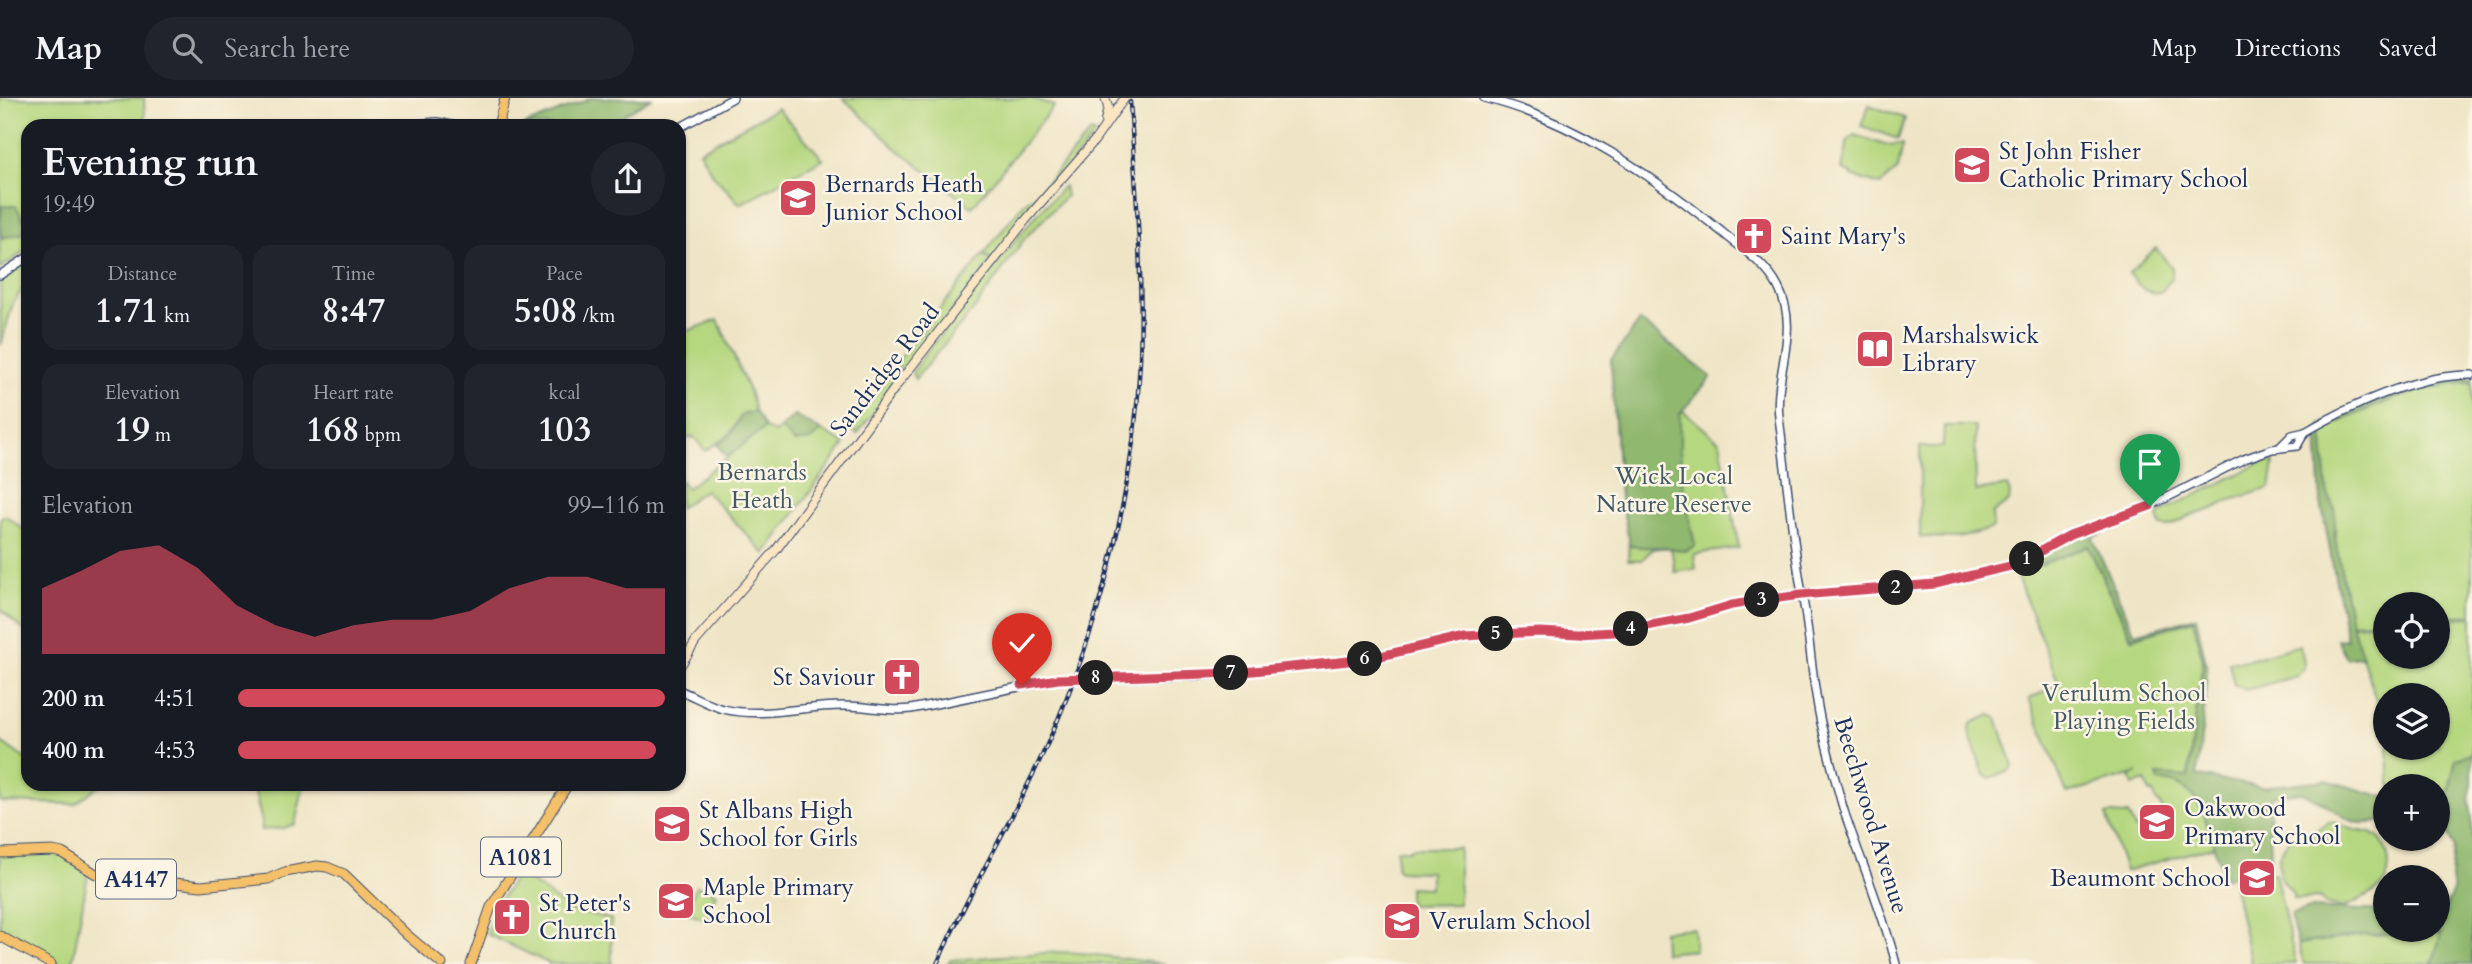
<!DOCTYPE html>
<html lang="en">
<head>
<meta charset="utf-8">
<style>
	body { margin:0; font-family:Cardo,serif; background:#20242c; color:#f1f3f6; height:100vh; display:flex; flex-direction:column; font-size:26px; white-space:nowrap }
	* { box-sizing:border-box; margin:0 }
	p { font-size:23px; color:#9ea1a6 }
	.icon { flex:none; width:38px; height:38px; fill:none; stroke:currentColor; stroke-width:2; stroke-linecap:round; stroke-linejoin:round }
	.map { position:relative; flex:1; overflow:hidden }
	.panel { position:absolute; left:21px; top:21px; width:665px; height:672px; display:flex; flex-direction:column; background:#171b24; border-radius:21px; box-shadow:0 2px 5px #0004 }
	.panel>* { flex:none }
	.tools { position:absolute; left:2373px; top:494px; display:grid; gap:14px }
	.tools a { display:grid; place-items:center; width:77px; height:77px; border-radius:50%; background:#171b24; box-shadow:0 2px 5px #0004; font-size:35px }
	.pin { position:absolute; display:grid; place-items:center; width:60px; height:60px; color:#fff; margin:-72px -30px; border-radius:50% 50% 50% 0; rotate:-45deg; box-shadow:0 0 7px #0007 }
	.pin .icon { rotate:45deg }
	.km { position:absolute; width:35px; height:35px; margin:-18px; border-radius:50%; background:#222; color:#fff; font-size:19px; line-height:35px; text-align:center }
	.round { display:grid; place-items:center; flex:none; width:74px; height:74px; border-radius:37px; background:#20242c }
	.summary { display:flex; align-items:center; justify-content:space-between; height:119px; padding:0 21px }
	h1 { font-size:38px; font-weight:700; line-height:52px }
	.figures { display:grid; grid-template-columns:repeat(3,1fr); gap:10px; height:119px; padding:7px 21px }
	.figures div { display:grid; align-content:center; border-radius:18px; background:#20242c; text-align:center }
	.figures b { font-size:35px; font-weight:700 }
	.figures small { font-size:19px; font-weight:400 }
	.figures p { font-size:19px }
	.chart { height:196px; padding:14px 21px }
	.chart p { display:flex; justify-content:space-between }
	.chart svg { width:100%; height:126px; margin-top:7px; fill:#d1495b; opacity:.7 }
	ul { padding:0 21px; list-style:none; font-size:23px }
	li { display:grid; grid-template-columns:112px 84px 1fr; align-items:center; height:52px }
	li i { height:18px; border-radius:9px; background:#d1495b }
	header { display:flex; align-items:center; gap:42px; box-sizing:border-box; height:98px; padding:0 35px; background:#171b24; border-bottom:2px solid #363941 }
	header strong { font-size:33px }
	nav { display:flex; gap:38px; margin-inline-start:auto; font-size:24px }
	.search { width:490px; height:63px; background:#20242c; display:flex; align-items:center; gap:18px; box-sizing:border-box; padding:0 24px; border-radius:38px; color:#9ea1a6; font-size:26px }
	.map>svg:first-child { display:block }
	.green { fill:#b5d77f; stroke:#68836e; stroke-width:2 }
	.forest { fill:#90b86e; stroke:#567466; stroke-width:2 }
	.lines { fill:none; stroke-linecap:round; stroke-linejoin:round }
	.tertiary-casing { stroke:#3b4a6e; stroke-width:10 }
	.secondary-casing { stroke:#3b4a6e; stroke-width:10 }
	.primary-casing { stroke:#3b4a6e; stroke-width:11 }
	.tertiary { stroke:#fff; stroke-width:7 }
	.secondary { stroke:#fbe6c3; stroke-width:8 }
	.primary { stroke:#f4c16a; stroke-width:9 }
	.rail-casing { stroke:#1b2f5e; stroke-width:4.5 }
	.rail { stroke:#fcf5e5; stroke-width:2; stroke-dasharray:5; stroke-linecap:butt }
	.tertiary-bridge-casing { stroke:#3b4a6e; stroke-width:10; stroke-linecap:butt }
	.secondary-bridge-casing { stroke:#3b4a6e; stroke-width:10; stroke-linecap:butt }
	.tertiary-bridge { stroke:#fff; stroke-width:7 }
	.secondary-bridge { stroke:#fbe6c3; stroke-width:8 }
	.route-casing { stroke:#fff; stroke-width:14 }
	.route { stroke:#d1495b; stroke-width:9 }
	.labels { text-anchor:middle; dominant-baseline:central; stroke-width:5; stroke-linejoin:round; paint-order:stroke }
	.shield { fill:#fcf5e5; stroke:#5e6a86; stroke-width:2 }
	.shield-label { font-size:23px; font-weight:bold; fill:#1b2f5e }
	.poi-label { font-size:24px; fill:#1b2f5e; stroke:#fcf5e5; text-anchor:start }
	.street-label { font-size:24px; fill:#1b2f5e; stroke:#fcf5e5 }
	.park-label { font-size:24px; fill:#425966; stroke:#fcf5e5 }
</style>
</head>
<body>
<header>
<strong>Map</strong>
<div class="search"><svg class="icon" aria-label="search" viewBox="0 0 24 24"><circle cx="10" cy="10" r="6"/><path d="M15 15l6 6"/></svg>Search here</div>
<nav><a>Map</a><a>Directions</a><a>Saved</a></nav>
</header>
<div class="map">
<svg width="2472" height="866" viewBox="0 0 2472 866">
	<rect width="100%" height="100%" fill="#fcf5e5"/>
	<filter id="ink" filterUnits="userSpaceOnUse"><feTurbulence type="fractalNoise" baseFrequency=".0143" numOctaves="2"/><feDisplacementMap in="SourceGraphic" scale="14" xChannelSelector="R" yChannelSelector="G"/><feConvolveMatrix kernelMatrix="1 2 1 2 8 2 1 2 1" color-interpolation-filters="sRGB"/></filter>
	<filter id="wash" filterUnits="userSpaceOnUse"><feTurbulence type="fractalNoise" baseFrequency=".00686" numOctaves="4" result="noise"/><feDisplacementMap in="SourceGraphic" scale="28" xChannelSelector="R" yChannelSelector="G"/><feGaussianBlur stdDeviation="1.57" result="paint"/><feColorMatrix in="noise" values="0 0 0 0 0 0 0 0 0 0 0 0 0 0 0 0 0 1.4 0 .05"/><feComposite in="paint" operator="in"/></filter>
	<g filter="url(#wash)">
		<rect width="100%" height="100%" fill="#efe5c6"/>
		<g class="green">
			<polygon points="0,0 144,0 145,18 141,28 28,28 28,151 0,170"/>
			<polygon points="843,0 1031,0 1054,8 972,109 896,50"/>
			<polygon points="1869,7 1905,20 1898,41 1861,28"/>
			<polygon points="777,10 823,61 740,106 713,77 699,53"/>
			<polygon points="1091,34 1095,36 1060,81 1018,125 994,163 984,156 1023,106 1037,96"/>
			<polygon points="1854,37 1885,47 1903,46 1898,71 1880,87 1852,78 1852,76 1842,72 1848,42"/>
			<polygon points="1064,88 1066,98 1025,140 975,210 915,281 912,275 920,263 1032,122"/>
			<path d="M 2156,150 L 2172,170 L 2172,180 L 2162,193 C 2146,199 2139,187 2129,175 Z"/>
			<polygon points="983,157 992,163 905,271 893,269"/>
			<polygon points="28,163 28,183 13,205 1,247 0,182"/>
			<polygon points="718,222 749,293 755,313 742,317 729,337 705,353 694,339 679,341 679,236"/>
			<polygon points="1640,223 1711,279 1682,312 1720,344 1739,450 1694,456 1696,471 1675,474 1671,449 1652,451 1642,462 1628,462 1629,440 1620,398 1611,262"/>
			<polygon points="893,271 902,278 857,336 846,326 870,303"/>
			<path d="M 2472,285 L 2472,517 L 2438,519 L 2438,506 L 2385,506 L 2385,523 L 2351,525 L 2335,441 L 2335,413 L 2327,393 L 2322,332 C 2370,310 2418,286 2472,285 Z"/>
			<polygon points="795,318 845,346 765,456 705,392 679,410 679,382 687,390 765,330 775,335"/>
			<polygon points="1944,328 1975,328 1976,393 2007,388 2010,395 2009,403 1992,416 1993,430 1959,440 1920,439 1920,349 1943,349"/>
			<polygon points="2271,360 2274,366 2270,390 2228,403 2213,411 2190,418 2168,429 2161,428 2158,418 2169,410"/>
			<polygon points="3,418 6,418 28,435 27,535 0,511 0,421"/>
			<path d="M 2088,448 L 2131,540 L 2193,522 L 2203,563 L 2188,680 L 2159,683 C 2198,684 2203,717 2215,748 L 2125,773 L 2106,717 C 2114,714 2121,719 2128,716 L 2135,731 L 2165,718 L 2159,704 L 2157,704 L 2153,694 L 2150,695 L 2145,683 L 2133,687 L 2130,679 L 2138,675 L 2067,695 L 2029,601 L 2059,586 L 2016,476 Z"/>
			<polygon points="2472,519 2472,655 2456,660 2443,721 2438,721 2438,688 2390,688 2388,649 2438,649 2438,597 2385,597 2385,631 2352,527 2385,525 2385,558 2438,558 2438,521"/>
			<polygon points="2300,547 2304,564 2304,570 2297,578 2246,592 2234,587 2229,564 2249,562"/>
			<polygon points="1990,617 1997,620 2013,668 2008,674 1989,680 1984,677 1970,638 1969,629 1972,625"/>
			<polygon points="0,643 28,663 28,686 101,686 75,706 0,704"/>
			<polygon points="253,686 304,686 295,726 284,730 261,732 262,725"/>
			<path d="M 2329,724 C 2340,724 2345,730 2355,732 C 2361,734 2365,733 2371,735 C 2390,744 2394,773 2382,788 C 2376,794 2352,806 2343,810 L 2326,806 L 2319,800 L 2293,801 L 2293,796 L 2280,779 L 2279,758 L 2284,749 L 2290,741 L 2298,736 L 2314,733 Z"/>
			<polygon points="1410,750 1459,750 1459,806 1409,807 1409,789 1430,790 1430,774 1399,773 1396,769 1397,752 1410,752"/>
			<polygon points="0,754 61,756 88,776 73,860 69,866 59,866 0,834"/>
			<polygon points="518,775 571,812 611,821 612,866 550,866 487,836 495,810"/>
			<polygon points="2275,775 2296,866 2251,866 2233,784"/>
			<polygon points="696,788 716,795 706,821 686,814"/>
			<polygon points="1693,830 1695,852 1664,855 1663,833"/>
			<polygon points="2442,835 2432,866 2304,866 2298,846 2364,837"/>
			<polygon points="1059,854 1080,855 1167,866 947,866 950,862"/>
		</g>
		<g class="forest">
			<polygon points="592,0 651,0 625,16 625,18 600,28 523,28"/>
			<polygon points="2,108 16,108 23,121 28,120 28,134 2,140 0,125"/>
			<path d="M 1640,223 L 1711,279 L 1680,316 L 1680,351 L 1683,389 L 1695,448 L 1685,453 C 1667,448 1648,450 1629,448 L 1629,440 L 1620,398 L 1611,262 Z"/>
			<path d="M 2472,280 L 2472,285 C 2418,286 2370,310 2322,332 L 2327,393 L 2335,413 L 2335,441 L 2351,525 L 2363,559 L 2347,560 L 2337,542 L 2347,541 L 2321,405 L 2317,335 L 2321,327 C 2370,304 2417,283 2472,280 Z"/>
			<polygon points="755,313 765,330 727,359 717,347 730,337 742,317"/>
			<polygon points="795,318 822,333 810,342 794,344 781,330"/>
			<path d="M 2121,423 L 2121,429 L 2092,439 L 2135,536 L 2196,519 L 2206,565 L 2207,586 L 2197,678 L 2262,689 L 2326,682 L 2385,699 L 2385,720 C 2348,737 2336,706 2305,696 C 2296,693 2281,697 2272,698 C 2266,722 2272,744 2271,769 L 2226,780 C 2206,746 2211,684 2159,683 L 2157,677 L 2188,679 L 2203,563 L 2193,522 L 2132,540 L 2088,448 L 2016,476 L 2013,471 C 2049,450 2082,434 2121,423 Z"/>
			<polygon points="2472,655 2472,686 2469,700 2472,721 2472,866 2432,866 2441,835 2364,837 2298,846 2290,817 2310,810 2385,813 2385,831 2438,831 2438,817 2444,814 2454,790 2451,781 2454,749 2443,721 2456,660"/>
		</g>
	</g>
	<g filter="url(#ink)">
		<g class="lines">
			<defs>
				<g id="tertiary">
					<path d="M 1484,0 C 1574,22 1651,77 1722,134 C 1742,151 1766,166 1778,189 C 1801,232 1774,274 1779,319 C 1787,384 1793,449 1805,513 C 1811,552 1813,591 1822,629 C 1829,658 1836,687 1845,716 C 1862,766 1883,814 1896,866"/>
					<polyline points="396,28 437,24 456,28"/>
					<polyline points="679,30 733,0"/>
					<polyline points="0,177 28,159"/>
					<path d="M 2279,350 L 2292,337 L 2305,334 C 2352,307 2418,276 2472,277"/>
					<polyline points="1083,581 1213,577 1368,561 1465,538 1540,534 1601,536 1689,520 1732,507 1757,503 1801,497 1934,486 2015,467 2070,437 2150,408 2244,361 2272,351 2297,348 2305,334"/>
					<path d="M 679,592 C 694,598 708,607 723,611 C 765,621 805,607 846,608 C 868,608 889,614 911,611 L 1058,581"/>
				</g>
				<g id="secondary">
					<polyline points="1105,0 1108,9 1105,23"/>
					<polyline points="679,570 696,543 776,452 897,287 1025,123 1095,42 1118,9"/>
				</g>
				<g id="primary">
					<polyline points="498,28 505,0"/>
					<polyline points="0,755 53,753 62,755 96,776 201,788 268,781 285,774 317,768 327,769 344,776 407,837 442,866"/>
					<polyline points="0,838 51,866"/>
					<polyline points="471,866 491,809 568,686"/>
				</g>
			</defs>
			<use href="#tertiary" class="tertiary-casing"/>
			<use href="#secondary" class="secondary-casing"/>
			<use href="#primary" class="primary-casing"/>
			<use href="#tertiary" class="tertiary"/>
			<use href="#secondary" class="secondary"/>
			<use href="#primary" class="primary"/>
			<defs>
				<path id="rail" d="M 937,866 C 974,782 1024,704 1059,619 C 1105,508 1135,383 1140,263 C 1143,177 1136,90 1130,4"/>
			</defs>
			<use href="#rail" class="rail-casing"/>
			<use href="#rail" class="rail"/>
			<defs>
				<polyline id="tertiary-bridge" points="1058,581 1083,581"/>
				<polyline id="secondary-bridge" points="1118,9 1125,0"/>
			</defs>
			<use href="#tertiary-bridge" class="tertiary-bridge-casing"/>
			<use href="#secondary-bridge" class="secondary-bridge-casing"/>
			<use href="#tertiary-bridge" class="tertiary-bridge"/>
			<use href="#secondary-bridge" class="secondary-bridge"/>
		</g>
	</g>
	<g class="lines" filter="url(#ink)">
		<defs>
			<polyline id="route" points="1022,587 1058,581 1234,575 1368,561 1465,538 1540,534 1578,536 1614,534 1689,520 1732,507 1757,503 1801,497 1934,486 2015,467 2070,437 2150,408"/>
		</defs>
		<use href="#route" class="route-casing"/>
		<use href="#route" class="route"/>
	</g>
	<defs>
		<symbol id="school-square" viewBox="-11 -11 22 22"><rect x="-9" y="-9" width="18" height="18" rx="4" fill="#d1495b" stroke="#fcf5e5"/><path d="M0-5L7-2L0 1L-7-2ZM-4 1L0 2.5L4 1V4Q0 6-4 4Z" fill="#fff"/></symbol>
		<symbol id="church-square" viewBox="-11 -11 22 22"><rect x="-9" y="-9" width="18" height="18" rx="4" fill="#d1495b" stroke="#fcf5e5"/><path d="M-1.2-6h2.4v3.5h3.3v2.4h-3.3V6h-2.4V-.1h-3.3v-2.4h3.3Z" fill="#fff"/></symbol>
		<symbol id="library-square" viewBox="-11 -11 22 22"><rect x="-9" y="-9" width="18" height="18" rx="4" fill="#d1495b" stroke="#fcf5e5"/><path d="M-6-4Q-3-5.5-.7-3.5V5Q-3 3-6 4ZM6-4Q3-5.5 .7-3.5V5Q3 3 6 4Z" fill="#fff"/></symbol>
	</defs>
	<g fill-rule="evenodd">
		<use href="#school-square" x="1950" y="45" width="44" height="44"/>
		<use href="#school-square" x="776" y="78" width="44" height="44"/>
		<use href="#church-square" x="1732" y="116" width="44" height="44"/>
		<use href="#library-square" x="1853" y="229" width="44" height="44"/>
		<use href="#church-square" x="880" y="557" width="44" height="44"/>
		<use href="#school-square" x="2135" y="702" width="44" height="44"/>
		<use href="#school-square" x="650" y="704" width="44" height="44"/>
		<use href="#school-square" x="2235" y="758" width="44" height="44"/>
		<use href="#school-square" x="654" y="781" width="44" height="44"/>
		<use href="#church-square" x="490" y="797" width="44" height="44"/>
		<use href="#school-square" x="1380" y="801" width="44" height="44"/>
	</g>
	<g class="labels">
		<g class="shield">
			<rect x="481" y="739.5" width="80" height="39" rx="5"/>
			<rect x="96" y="761.5" width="80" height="39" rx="5"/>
		</g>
		<g class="shield-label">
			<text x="521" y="759">A1081</text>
			<text x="136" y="781">A4147</text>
		</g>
		<g class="poi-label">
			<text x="1999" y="53">St John Fisher<tspan x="1999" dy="28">Catholic Primary School</tspan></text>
			<text x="825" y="86">Bernards Heath<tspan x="825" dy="28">Junior School</tspan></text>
			<text x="1781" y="138">Saint Mary's</text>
			<text x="1902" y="237">Marshalswick<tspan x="1902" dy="28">Library</tspan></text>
			<text x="875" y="579" text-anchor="end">St Saviour</text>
			<text x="2184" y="710">Oakwood<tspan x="2184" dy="28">Primary School</tspan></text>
			<text x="699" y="712">St Albans High<tspan x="699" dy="28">School for Girls</tspan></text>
			<text x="2230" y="780" text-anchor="end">Beaumont School</text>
			<text x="703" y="789">Maple Primary<tspan x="703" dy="28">School</tspan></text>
			<text x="539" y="805">St Peter's<tspan x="539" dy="28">Church</tspan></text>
			<text x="1429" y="823">Verulam School</text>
		</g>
		<g class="street-label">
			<text transform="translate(885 272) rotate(-52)">Sandridge Road</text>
			<text transform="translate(1871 717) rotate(73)">Beechwood Avenue</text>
		</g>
		<g class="park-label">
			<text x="762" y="374">Bernards<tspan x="762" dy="28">Heath</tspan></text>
			<text x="1674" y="378">Wick Local<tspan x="1674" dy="28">Nature Reserve</tspan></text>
			<text x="2124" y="595">Verulum School<tspan x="2124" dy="28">Playing Fields</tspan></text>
		</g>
	</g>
</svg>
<div class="tools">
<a><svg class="icon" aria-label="locate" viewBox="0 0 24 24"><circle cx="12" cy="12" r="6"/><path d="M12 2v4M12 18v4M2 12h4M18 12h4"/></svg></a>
<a><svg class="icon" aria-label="layers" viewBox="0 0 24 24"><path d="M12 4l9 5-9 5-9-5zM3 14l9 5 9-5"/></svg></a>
<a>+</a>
<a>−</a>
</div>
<div class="pin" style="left:2150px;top:408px;background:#1e9e55"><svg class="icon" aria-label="arrive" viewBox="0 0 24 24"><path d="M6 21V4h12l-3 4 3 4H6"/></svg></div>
<div class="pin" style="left:1022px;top:587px;background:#d93025"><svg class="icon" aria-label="check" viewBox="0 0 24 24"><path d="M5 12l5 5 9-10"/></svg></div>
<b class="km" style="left:2027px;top:461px">1</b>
<b class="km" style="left:1896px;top:490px">2</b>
<b class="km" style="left:1762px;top:502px">3</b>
<b class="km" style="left:1631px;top:531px">4</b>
<b class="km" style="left:1496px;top:536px">5</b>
<b class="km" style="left:1365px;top:561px">6</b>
<b class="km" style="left:1231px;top:575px">7</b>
<b class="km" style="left:1096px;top:580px">8</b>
<section class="panel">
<div class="summary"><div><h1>Evening run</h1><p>19:49</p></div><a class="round"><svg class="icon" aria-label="share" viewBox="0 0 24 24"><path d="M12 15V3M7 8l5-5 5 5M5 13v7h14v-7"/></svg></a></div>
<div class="figures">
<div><p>Distance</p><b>1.71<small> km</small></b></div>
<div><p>Time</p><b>8:47</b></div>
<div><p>Pace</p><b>5:08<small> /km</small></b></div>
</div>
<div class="figures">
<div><p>Elevation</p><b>19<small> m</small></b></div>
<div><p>Heart rate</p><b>168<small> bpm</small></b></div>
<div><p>kcal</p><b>103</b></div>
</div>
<div class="chart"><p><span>Elevation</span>99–116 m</p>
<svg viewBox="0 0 160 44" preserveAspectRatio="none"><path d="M0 44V21L10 15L20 8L30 6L40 14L50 27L60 34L70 38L80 34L90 32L100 32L110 29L120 21L130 17L140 17L150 21L160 21V44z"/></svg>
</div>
<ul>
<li><b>200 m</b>4:51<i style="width:100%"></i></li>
<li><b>400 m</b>4:53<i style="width:98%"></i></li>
</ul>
</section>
</div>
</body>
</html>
